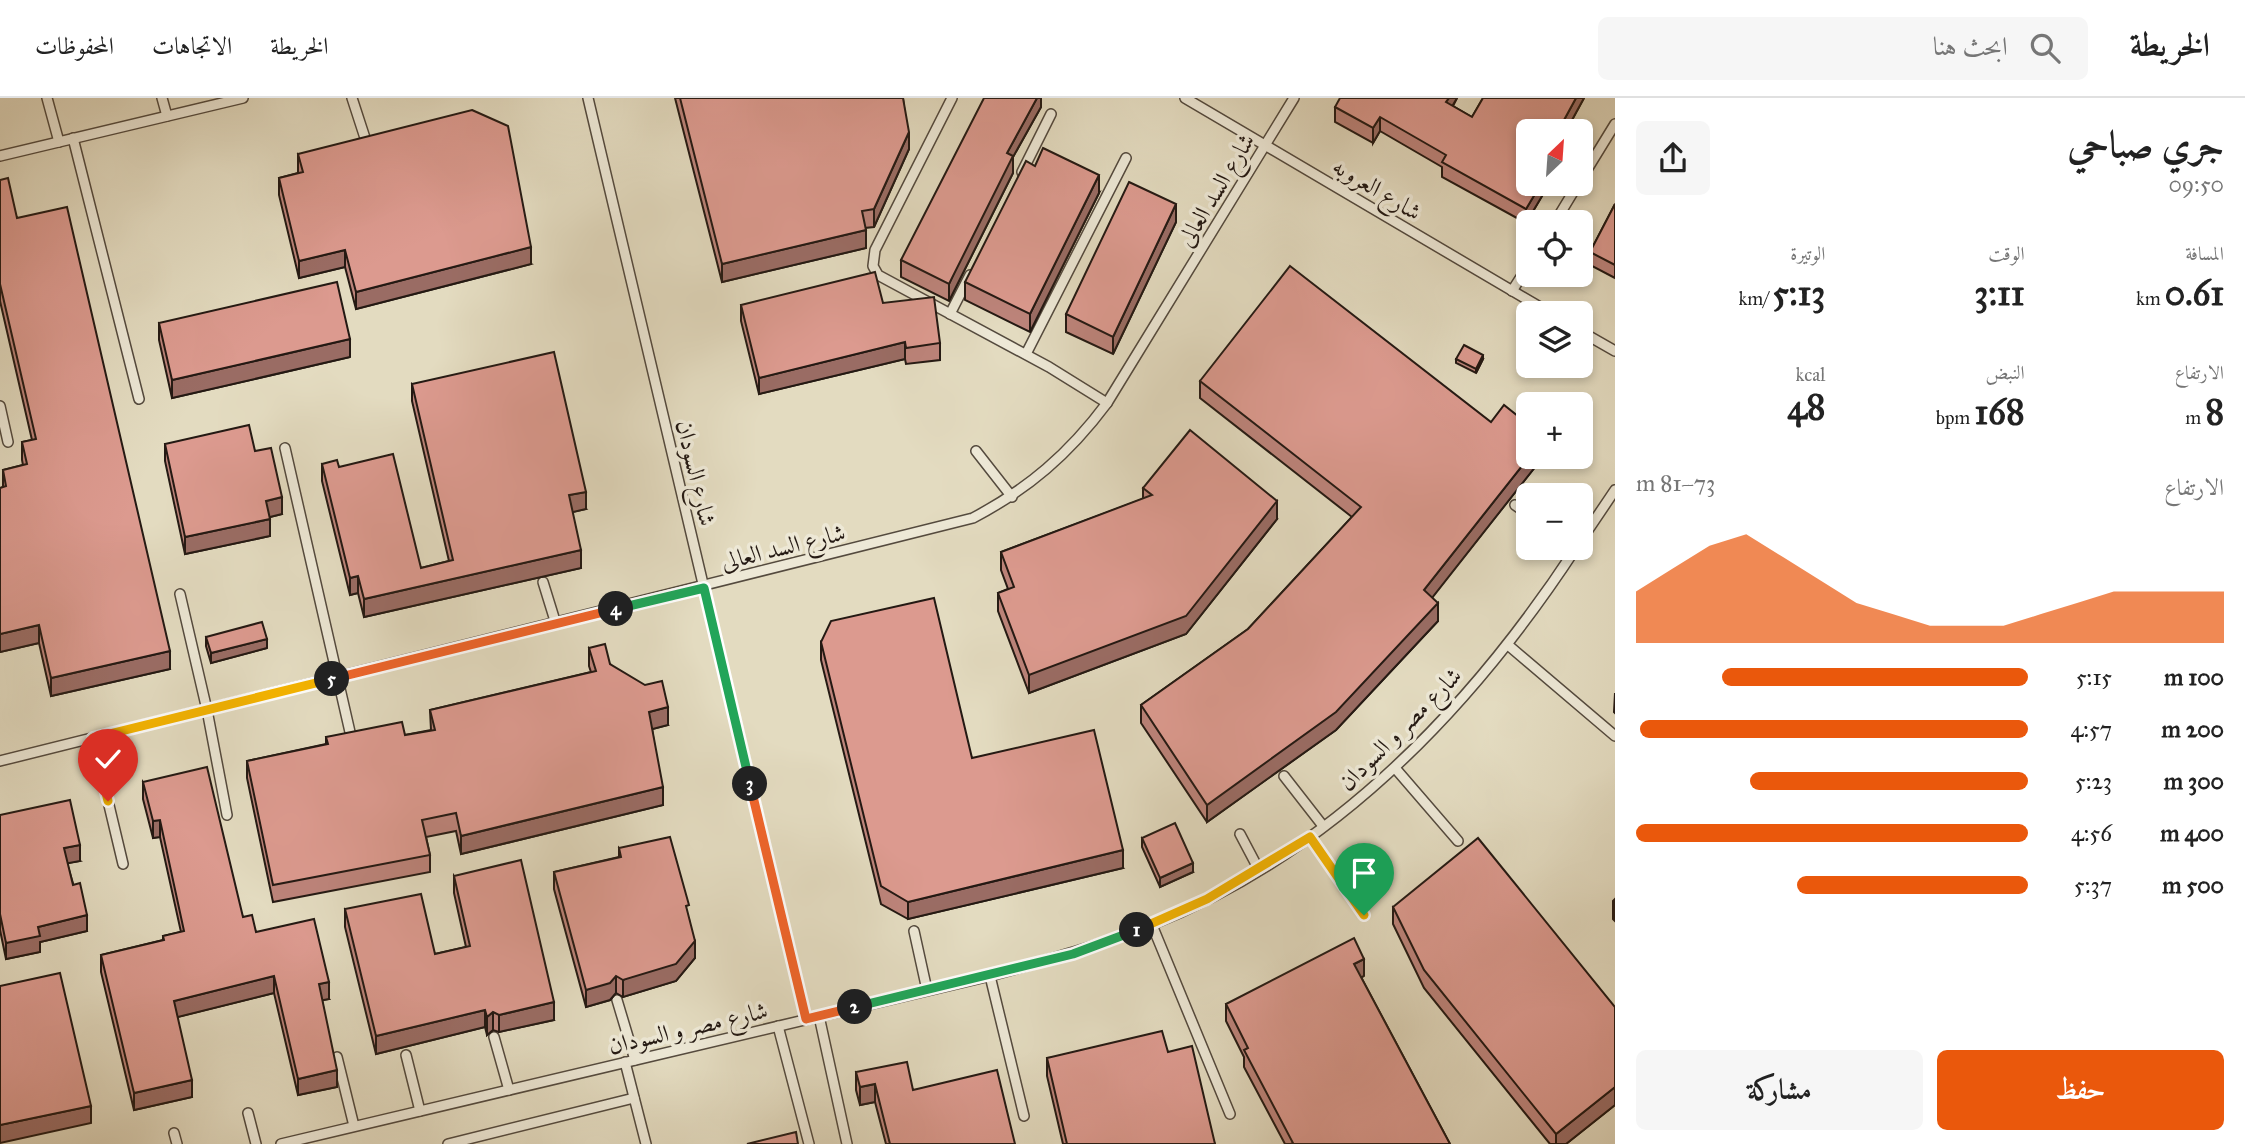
<!DOCTYPE html>
<html lang="ar">
<head>
<meta charset="utf-8">
<style>
	body { margin:0; font-family:"IM FELL Great Primer",Amiri,serif; background:#f6f6f6; color:#222; direction:rtl; height:100vh; display:flex; flex-direction:column; font-size:26px; white-space:nowrap }
	* { box-sizing:border-box; margin:0 }
	p { font-size:23px; color:#767676 }
	.icon { flex:none; width:38px; height:38px; fill:none; stroke:currentColor; stroke-width:2; stroke-linecap:round; stroke-linejoin:round }
	.map { position:relative; flex:1; overflow:hidden; direction:ltr }
	.drawer { display:flex; flex-direction:column; background:#fff; width:630px }
	.drawer>* { flex:none }
	.needle { width:46px; rotate:25deg }
	.controls { position:absolute; left:1516px; top:21px; display:grid; gap:14px }
	.controls a { display:grid; place-items:center; width:77px; height:77px; border-radius:10px; background:#fff; box-shadow:0 4px 10px #0003; font-size:35px }
	.pin { position:absolute; display:grid; place-items:center; width:60px; height:60px; color:#fff; margin:-72px -30px; border-radius:50% 50% 50% 0; rotate:-45deg; box-shadow:0 0 7px #0007 }
	.pin .icon { rotate:45deg }
	.km { position:absolute; width:35px; height:35px; margin:-18px; border-radius:50%; background:#222; color:#fff; font-size:19px; line-height:35px; text-align:center }
	.round { display:grid; place-items:center; flex:none; width:74px; height:74px; border-radius:10px; background:#f6f6f6 }
	.summary { display:flex; align-items:center; justify-content:space-between; height:119px; padding:0 21px }
	h1 { font-size:38px; font-weight:800; line-height:52px }
	.figures { display:grid; grid-template-columns:repeat(3,1fr); gap:10px; height:119px; padding:7px 21px }
	.figures div { display:grid; align-content:center }
	.figures b { font-size:35px; font-weight:800 }
	.figures small { font-size:19px; font-weight:400 }
	.figures p { font-size:19px }
	.chart { height:196px; padding:14px 21px }
	.chart p { display:flex; justify-content:space-between }
	.chart svg { width:100%; height:126px; margin-top:7px; fill:#ea580c; opacity:.7 }
	.action { display:flex; gap:14px; margin-top:auto; padding:14px 21px }
	.action a { flex:1; height:80px; border-radius:10px; background:#ea580c; color:#fff; font-size:28px; font-weight:800; line-height:80px; text-align:center }
	.action a+a { background:#f6f6f6; color:#222 }
	ul { padding:0 21px; list-style:none; font-size:23px }
	li { display:grid; grid-template-columns:112px 84px 1fr; align-items:center; height:52px }
	li i { height:18px; border-radius:9px; background:#ea580c }
	header { display:flex; align-items:center; gap:42px; box-sizing:border-box; height:98px; padding:0 35px; background:#fff; border-bottom:2px solid #e0e0e0 }
	header strong { font-size:33px }
	nav { display:flex; gap:38px; margin-inline-start:auto; font-size:24px }
	.search { width:490px; height:63px; background:#f6f6f6; display:flex; align-items:center; gap:18px; box-sizing:border-box; padding:0 24px; border-radius:10px; color:#767676; font-size:26px }
	main { display:flex; flex:1; min-height:0 }
	.map>svg:first-child { display:block }
	.lines { fill:none; stroke-linecap:round; stroke-linejoin:round }
	.lane-casing { stroke:#544a3e; stroke-width:12 }
	.lane { stroke:#ede8d6; stroke-width:9 }
	.wall { fill:#bd847b; stroke:#241913; stroke-width:2 }
	.shaded-wall { fill:#9a6c64; stroke:#241913; stroke-width:2 }
	.building { fill:#dc9a8f; stroke:#241913; stroke-width:2 }
	.split-1-casing { stroke:#fff; stroke-width:14 }
	.split-2-casing { stroke:#fff; stroke-width:14 }
	.split-3-casing { stroke:#fff; stroke-width:14 }
	.split-4-casing { stroke:#fff; stroke-width:14 }
	.split-5-casing { stroke:#fff; stroke-width:14 }
	.split-6-casing { stroke:#fff; stroke-width:14 }
	.split-1 { stroke:#f5b400; stroke-width:9 }
	.split-2 { stroke:#22a559; stroke-width:9 }
	.split-3 { stroke:#f0652b; stroke-width:9 }
	.split-4 { stroke:#22a559; stroke-width:9 }
	.split-5 { stroke:#f0652b; stroke-width:9 }
	.split-6 { stroke:#f5b400; stroke-width:9 }
	.labels { text-anchor:middle; dominant-baseline:central; stroke-width:7; stroke-linejoin:round; paint-order:stroke }
	.street-label { font-size:24px; fill:#241913; stroke:#ede8d6 }
</style>
</head>
<body>
<header>
<strong>الخريطة</strong>
<div class="search"><svg class="icon" aria-label="search" viewBox="0 0 24 24"><circle cx="10" cy="10" r="6"/><path d="M15 15l6 6"/></svg>ابحث هنا</div>
<nav><a>الخريطة</a><a>الاتجاهات</a><a>المحفوظات</a></nav>
</header>
<main>
<section class="drawer">
<div class="summary"><div><h1>جري صباحي</h1><p>09:50</p></div><a class="round"><svg class="icon" aria-label="share" viewBox="0 0 24 24"><path d="M12 15V3M7 8l5-5 5 5M5 13v7h14v-7"/></svg></a></div>
<div class="figures">
<div><p>المسافة</p><b>0.61<small> km</small></b></div>
<div><p>الوقت</p><b>3:11</b></div>
<div><p>الوتيرة</p><b>5:13<small> /km</small></b></div>
</div>
<div class="figures">
<div><p>الارتفاع</p><b>8<small> m</small></b></div>
<div><p>النبض</p><b>168<small> bpm</small></b></div>
<div><p>kcal</p><b>48</b></div>
</div>
<div class="chart"><p><span>الارتفاع</span>73–81 m</p>
<svg viewBox="0 0 160 44" preserveAspectRatio="none"><path d="M0 44V26L10 18L20 10L30 6L40 14L50 22L60 30L70 34L80 38L90 38L100 38L110 34L120 30L130 26L140 26L150 26L160 26V44z"/></svg>
</div>
<ul>
<li><b>100 m</b>5:15<i style="width:78%"></i></li>
<li><b>200 m</b>4:57<i style="width:99%"></i></li>
<li><b>300 m</b>5:23<i style="width:71%"></i></li>
<li><b>400 m</b>4:56<i style="width:100%"></i></li>
<li><b>500 m</b>5:37<i style="width:59%"></i></li>
</ul>
<div class="action"><a>حفظ</a><a>مشاركة</a></div>
</section>
<div class="map">
<svg width="1615" height="1046" viewBox="0 0 1615 1046">
	<rect width="100%" height="100%" fill="#e3dbc0"/>
	<filter id="stains"><feTurbulence type="fractalNoise" baseFrequency=".00286" numOctaves="4"/><feColorMatrix values="0 0 0 0 .2 0 0 0 0 .09 0 0 0 0 .02 0 0 0 .5 -.17"/></filter>
	<radialGradient id="worn" r=".72"><stop offset=".6" stop-color="#630" stop-opacity="0"/><stop offset="1" stop-color="#630" stop-opacity=".3"/></radialGradient>
	<g class="lines">
		<defs>
			<g id="lane">
				<polyline points="47,0 59,44"/>
				<polyline points="162,0 167,18"/>
				<polyline points="352,0 366,43"/>
				<polyline points="588,0 806,921"/>
				<polyline points="952,0 875,152 873,168 878,177 1049,269 1107,305"/>
				<polyline points="1185,0 1550,215"/>
				<polyline points="73,40 139,301"/>
				<polyline points="0,58 243,0"/>
				<polyline points="1022,74 1051,16"/>
				<polyline points="1580,83 1615,26"/>
				<polyline points="1555,124 1578,86"/>
				<polyline points="1512,193 1528,168"/>
				<polyline points="950,216 970,177"/>
				<polyline points="1580,233 1615,253"/>
				<polyline points="1026,256 1126,60"/>
				<polyline points="0,308 8,344"/>
				<polyline points="285,350 350,634"/>
				<polyline points="976,353 1012,399"/>
				<polyline points="1515,407 1528,416"/>
				<polyline points="1580,444 1615,392"/>
				<polyline points="543,484 556,526"/>
				<polyline points="180,496 207,612 227,717"/>
				<polyline points="1508,547 1615,638"/>
				<polyline points="93,640 123,766"/>
				<path d="M 0,663 L 973,420 C 1028,391 1069,356 1107,305 L 1294,0"/>
				<polyline points="1395,670 1458,743"/>
				<polyline points="1284,678 1323,728"/>
				<polyline points="1240,736 1259,772"/>
				<polyline points="1310,739 1364,817"/>
				<polyline points="1152,827 1230,1016"/>
				<polyline points="914,833 927,892"/>
				<polyline points="990,878 1024,1018"/>
				<polyline points="617,902 635,962"/>
				<polyline points="819,918 847,1046"/>
				<polyline points="778,928 809,1046"/>
				<polyline points="494,939 509,992"/>
				<polyline points="406,957 420,1013"/>
				<polyline points="337,959 354,1028"/>
				<polyline points="625,964 646,1046"/>
				<polyline points="248,1015 256,1046"/>
				<polyline points="174,1035 177,1046"/>
				<path d="M 281,1046 L 990,878 C 1044,863 1099,848 1151,827 C 1332,755 1471,610 1576,450"/>
				<polyline points="448,1046 634,1000"/>
			</g>
		</defs>
		<use href="#lane" class="lane-casing"/>
		<use href="#lane" class="lane"/>
	</g>
	<g class="wall">
		<polygon points="675,0 903,0 909,51 874,129 865,130 866,150 722,184"/>
		<polygon points="1041,0 1041,9 1013,59 1013,75 949,203 901,179 901,162"/>
		<polygon points="1457,0 1453,8 1472,19 1483,0 1584,0 1566,33 1528,33 1548,88 1526,125 1442,79 1442,69 1380,33 1373,45 1335,24 1335,9"/>
		<polygon points="298,56 531,166 356,211 345,169 299,180 279,97 279,80 298,75"/>
		<polygon points="0,82 17,120 170,571 51,598 39,545 0,554 0,390 3,389 3,372 23,367 22,362 22,344 32,342 0,203"/>
		<polygon points="1099,95 1030,234 965,202 965,184"/>
		<polygon points="1615,106 1615,180 1590,167 1590,154"/>
		<polygon points="1176,124 1113,256 1066,234 1066,216"/>
		<polygon points="883,205 940,245 940,262 906,266 905,261 759,296 741,223 741,207"/>
		<polygon points="159,225 350,259 172,300 159,242"/>
		<polygon points="1456,261 1483,261 1476,275 1456,265"/>
		<polygon points="1200,283 1528,359 1543,359 1432,499 1438,523 1336,632 1207,724 1141,625 1141,607 1248,531 1352,419 1200,300"/>
		<polygon points="412,286 586,411 572,414 581,470 364,519 358,495 350,497 322,383 322,366 339,369 421,470 449,463 412,303"/>
		<polygon points="165,346 255,353 282,416 270,419 270,438 185,456 165,363"/>
		<polygon points="1143,390 1277,421 1186,536 1029,595 998,513 998,495 1008,491 1001,472 1001,454 1143,401"/>
		<polygon points="206,539 267,550 211,565 206,548"/>
		<polygon points="821,544 972,660 1123,770 908,821 881,806 821,562"/>
		<polygon points="589,550 610,566 668,627 652,631 663,707 461,756 456,733 426,739 430,757 430,774 273,804 247,680 247,663 326,646 326,639 405,637 431,632 430,612 591,574 589,568"/>
		<polygon points="1615,595 1615,615 1614,614"/>
		<polygon points="143,684 243,819 256,834 329,901 322,902 337,989 298,997 274,895 177,919 192,999 134,1012 101,874 101,857 163,842 163,838 181,834 160,739 153,740 143,701"/>
		<polygon points="0,717 80,763 67,765 87,833 40,844 40,854 6,861 0,832"/>
		<polygon points="1142,740 1193,774 1160,789 1142,749"/>
		<polygon points="619,750 689,821 695,860 676,883 623,899 616,895 610,902 586,909 554,791 554,774 619,759"/>
		<polygon points="454,778 554,922 499,934 493,932 487,937 485,929 376,956 345,829 345,811 435,856 466,849 454,795"/>
		<polygon points="1615,801 1615,823 1613,821 1613,803"/>
		<polygon points="1393,809 1615,909 1615,1007 1566,1046 1550,1046 1424,890 1393,826"/>
		<polygon points="1364,878 1361,879 1450,1046 1285,1046 1244,969 1244,959 1226,923 1226,906"/>
		<polygon points="1168,954 1215,1046 1063,1046 1047,978 1047,960"/>
		<polygon points="856,974 913,992 1015,1046 886,1046 875,1004 860,1007 856,992"/>
	</g>
	<g class="shaded-wall">
		<polygon points="1037,0 1041,0 1041,9 1013,59 1013,75 949,203 949,186 1007,55"/>
		<polygon points="1449,0 1457,0 1446,19 1446,4"/>
		<polygon points="1576,0 1584,0 1566,33 1558,33"/>
		<polygon points="1380,19 1380,33 1373,45 1373,30"/>
		<polygon points="909,34 909,51 874,129 874,111"/>
		<polygon points="1099,77 1099,95 1030,234 1030,216"/>
		<polygon points="1541,86 1548,86 1548,88 1526,125 1526,111"/>
		<polygon points="1176,106 1176,124 1113,256 1113,239"/>
		<polygon points="866,132 866,150 722,184 722,166"/>
		<polygon points="531,149 531,166 356,211 356,194"/>
		<polygon points="345,152 345,169 299,180 299,163"/>
		<polygon points="350,241 350,259 172,300 172,282"/>
		<polygon points="905,244 905,261 759,296 759,280"/>
		<polygon points="1483,257 1483,261 1476,275 1476,271"/>
		<polygon points="1529,359 1543,359 1424,510 1424,492"/>
		<polygon points="586,394 586,411 569,415 569,397"/>
		<polygon points="282,399 282,416 266,420 266,403"/>
		<polygon points="1277,403 1277,421 1186,536 1029,595 1029,577"/>
		<polygon points="270,421 270,438 185,456 185,439"/>
		<polygon points="581,452 581,470 364,519 364,501"/>
		<polygon points="358,478 358,495 350,497 350,480"/>
		<polygon points="1438,505 1438,523 1336,632 1207,724 1207,707"/>
		<polygon points="39,527 39,545 0,554 0,536"/>
		<polygon points="267,541 267,550 211,565 211,555"/>
		<polygon points="170,553 170,571 51,598 51,580"/>
		<polygon points="668,609 668,627 649,632 649,614"/>
		<polygon points="663,689 663,707 461,756 461,738"/>
		<polygon points="160,722 160,739 153,740 153,723"/>
		<polygon points="80,747 80,763 64,766 64,750"/>
		<polygon points="1123,752 1123,770 908,821 908,804"/>
		<polygon points="1193,765 1193,774 1160,789 1160,780"/>
		<polygon points="87,817 87,833 40,844 40,854 6,861 6,845 38,829"/>
		<polygon points="695,843 695,860 676,883 623,899 623,882"/>
		<polygon points="1364,861 1364,878 1354,883 1354,866"/>
		<polygon points="274,878 274,895 174,920 174,903"/>
		<polygon points="616,878 616,895 610,902 586,909 586,892"/>
		<polygon points="329,884 329,901 319,903 319,886"/>
		<polygon points="554,904 554,922 499,934 499,917"/>
		<polygon points="485,912 485,929 376,956 376,938"/>
		<polygon points="493,914 493,932 487,937 487,919"/>
		<polygon points="337,972 337,989 298,997 298,981"/>
		<polygon points="192,982 192,999 134,1012 134,995"/>
		<polygon points="875,986 875,1004 860,1007 860,989"/>
		<polygon points="1615,989 1615,1007 1566,1046 1556,1046 1556,1036"/>
		<polygon points="91,1008 91,1025 0,1045 0,1027"/>
	</g>
	<g class="building">
		<polygon points="680,0 903,0 909,34 874,111 862,113 866,132 722,166"/>
		<polygon points="984,0 1037,0 1007,55 1013,58 949,186 901,162"/>
		<polygon points="1340,0 1449,0 1446,4 1472,19 1483,0 1576,0 1558,33 1528,33 1528,86 1541,86 1526,111 1442,64 1446,57 1380,19 1373,30 1335,9"/>
		<polygon points="472,12 508,28 531,149 356,194 345,152 299,163 279,80 303,74 298,56"/>
		<polygon points="1043,50 1099,77 1030,216 965,184 1026,63 1035,68"/>
		<polygon points="8,80 17,120 67,109 170,553 51,580 39,527 0,536 0,390 6,388 3,372 27,366 22,344 36,341 0,186 0,82"/>
		<polygon points="1129,84 1176,106 1113,239 1066,216"/>
		<polygon points="1615,106 1615,167 1590,154"/>
		<polygon points="1290,168 1491,324 1504,307 1528,326 1529,359 1424,492 1438,505 1336,614 1207,707 1141,607 1248,531 1361,409 1200,283"/>
		<polygon points="875,174 883,205 934,199 940,245 906,250 905,244 759,280 741,207"/>
		<polygon points="337,184 350,241 172,282 159,225"/>
		<polygon points="1464,247 1483,257 1476,271 1456,261"/>
		<polygon points="554,254 586,394 569,397 581,452 364,501 358,478 350,480 322,366 337,362 339,369 393,356 421,470 453,462 412,286"/>
		<polygon points="249,327 255,353 271,350 282,399 266,403 270,421 185,439 165,346"/>
		<polygon points="1190,332 1277,403 1186,518 1029,577 998,495 1014,489 1001,454 1152,397 1143,390"/>
		<polygon points="934,500 972,660 1094,632 1123,752 908,804 881,788 821,544 831,523"/>
		<polygon points="262,524 267,541 211,555 206,539"/>
		<polygon points="605,546 610,566 645,587 662,583 668,609 649,614 663,689 461,738 456,715 422,722 430,757 273,787 247,663 328,646 326,639 402,624 405,637 435,632 430,612 596,573 589,550"/>
		<polygon points="207,669 243,819 252,817 256,834 314,821 329,884 319,886 337,972 298,981 274,878 174,903 192,982 134,995 101,857 164,842 163,838 184,833 160,722 153,723 143,684"/>
		<polygon points="70,702 80,747 64,750 73,787 80,785 87,817 38,829 40,838 6,845 0,816 0,717"/>
		<polygon points="1175,725 1193,765 1160,780 1142,740"/>
		<polygon points="670,739 689,807 686,808 695,843 676,866 623,882 616,878 610,885 586,892 554,774 621,759 619,750"/>
		<polygon points="1478,740 1615,909 1615,989 1556,1036 1424,872 1393,809"/>
		<polygon points="521,762 554,904 499,917 493,914 487,919 485,912 376,938 345,811 421,796 435,856 470,848 454,778"/>
		<polygon points="1354,840 1364,861 1354,866 1450,1046 1291,1046 1293,1045 1244,952 1248,950 1226,906"/>
		<polygon points="60,875 91,1008 0,1027 0,888"/>
		<polygon points="1162,933 1168,954 1192,948 1215,1046 1067,1046 1047,960"/>
		<polygon points="907,964 913,992 997,972 1015,1046 890,1046 875,986 860,989 856,974"/>
		<polygon points="796,1034 798,1046 747,1046"/>
	</g>
	<g class="lines">
		<defs>
			<polyline id="split-1" points="1137,832 1207,801 1310,739 1364,817"/>
			<polyline id="split-2" points="855,909 1073,856 1137,832"/>
			<polyline id="split-3" points="750,686 806,921 855,909"/>
			<polyline id="split-4" points="616,511 704,490 750,686"/>
			<polyline id="split-5" points="332,581 616,511"/>
			<polyline id="split-6" points="108,703 93,640 332,581"/>
		</defs>
		<use href="#split-1" class="split-1-casing"/>
		<use href="#split-2" class="split-2-casing"/>
		<use href="#split-3" class="split-3-casing"/>
		<use href="#split-4" class="split-4-casing"/>
		<use href="#split-5" class="split-5-casing"/>
		<use href="#split-6" class="split-6-casing"/>
		<use href="#split-1" class="split-1"/>
		<use href="#split-2" class="split-2"/>
		<use href="#split-3" class="split-3"/>
		<use href="#split-4" class="split-4"/>
		<use href="#split-5" class="split-5"/>
		<use href="#split-6" class="split-6"/>
	</g>
	<g class="labels">
		<g class="street-label">
			<text transform="translate(1377 91) rotate(31)">شارع العروبه</text>
			<text transform="translate(1216 92) rotate(-59)">شارع السد العالى</text>
			<text transform="translate(696 375) rotate(77)">شارع السودان</text>
			<text transform="translate(783 449) rotate(-14)">شارع السد العالى</text>
			<text transform="translate(1400 631) rotate(-45)">شارع مصر و السودان</text>
			<text transform="translate(688 930) rotate(-13)">شارع مصر و السودان</text>
		</g>
	</g>
	<rect width="100%" height="100%" filter="url(#stains)"/>
	<rect width="100%" height="100%" fill="url(#worn)"/>
</svg>
<div class="controls">
<a><svg class="needle" viewBox="-14 -14 28 28"><path d="M0-13l5 13h-10z" fill="#e53935"/><path d="M0 13l5-13h-10z" fill="#767676"/></svg></a>
<a><svg class="icon" aria-label="locate" viewBox="0 0 24 24"><circle cx="12" cy="12" r="6"/><path d="M12 2v4M12 18v4M2 12h4M18 12h4"/></svg></a>
<a><svg class="icon" aria-label="layers" viewBox="0 0 24 24"><path d="M12 4l9 5-9 5-9-5zM3 14l9 5 9-5"/></svg></a>
<a>+</a>
<a>−</a>
</div>
<div class="pin" style="left:1364px;top:817px;background:#1e9e55"><svg class="icon" aria-label="arrive" viewBox="0 0 24 24"><path d="M6 21V4h12l-3 4 3 4H6"/></svg></div>
<div class="pin" style="left:108px;top:703px;background:#d93025"><svg class="icon" aria-label="check" viewBox="0 0 24 24"><path d="M5 12l5 5 9-10"/></svg></div>
<b class="km" style="left:1137px;top:832px">1</b>
<b class="km" style="left:855px;top:909px">2</b>
<b class="km" style="left:750px;top:686px">3</b>
<b class="km" style="left:616px;top:511px">4</b>
<b class="km" style="left:332px;top:581px">5</b>
</div>
</main>
</body>
</html>
